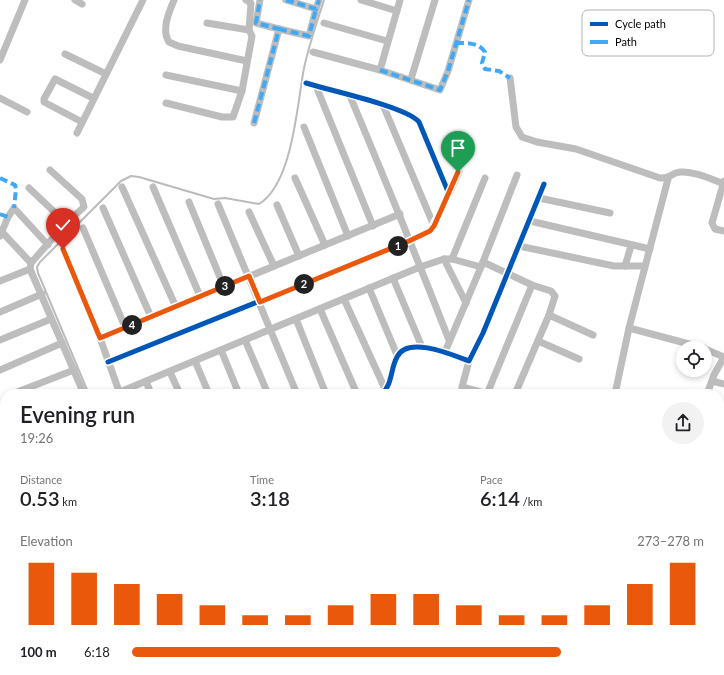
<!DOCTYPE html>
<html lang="en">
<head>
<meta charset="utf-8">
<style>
	body { margin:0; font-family:Lato,sans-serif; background:#f2f2f2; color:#202124; height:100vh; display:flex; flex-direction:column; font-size:15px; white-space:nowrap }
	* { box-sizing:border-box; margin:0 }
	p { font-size:13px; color:#757577 }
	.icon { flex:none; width:22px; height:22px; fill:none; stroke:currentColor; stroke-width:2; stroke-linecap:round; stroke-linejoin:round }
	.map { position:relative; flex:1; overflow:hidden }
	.details { position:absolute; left:0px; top:389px; width:724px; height:286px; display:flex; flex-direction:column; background:#fff; border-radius:16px 16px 0 0; box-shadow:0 2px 6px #0003 }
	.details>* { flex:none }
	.controls { position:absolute; left:676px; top:341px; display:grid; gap:8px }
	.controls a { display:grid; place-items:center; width:36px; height:36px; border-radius:50%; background:#fff; box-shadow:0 2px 6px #0003; font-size:20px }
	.pin { position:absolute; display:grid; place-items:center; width:34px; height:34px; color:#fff; margin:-41px -17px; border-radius:50% 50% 50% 0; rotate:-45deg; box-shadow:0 0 4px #0007 }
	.pin .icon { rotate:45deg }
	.km { position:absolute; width:20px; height:20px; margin:-10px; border-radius:50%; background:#222; color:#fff; font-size:11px; line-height:20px; text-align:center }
	.round { display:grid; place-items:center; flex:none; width:42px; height:42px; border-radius:21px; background:#f2f2f2 }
	.overview { display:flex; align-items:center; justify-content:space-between; height:68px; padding:0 20px }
	h1 { font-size:22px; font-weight:600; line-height:30px }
	.stats { display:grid; grid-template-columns:repeat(3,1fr); gap:6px; height:68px; padding:4px 20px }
	.stats div { display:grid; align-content:center }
	.stats b { font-size:20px; font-weight:600 }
	.stats small { font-size:11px; font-weight:400 }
	.stats p { font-size:11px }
	.chart { height:112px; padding:8px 20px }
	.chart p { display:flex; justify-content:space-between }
	.chart svg { width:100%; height:72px; margin-top:4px; stroke:#ea580c; stroke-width:6 }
	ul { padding:0 20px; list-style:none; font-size:13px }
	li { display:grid; grid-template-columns:64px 48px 1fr; align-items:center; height:30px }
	li i { height:10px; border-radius:5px; background:#ea580c }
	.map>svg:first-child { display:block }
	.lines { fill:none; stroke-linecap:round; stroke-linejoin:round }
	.stream { stroke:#bbb; stroke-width:2 }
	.street { stroke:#bdbdbd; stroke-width:7 }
	.quiet { stroke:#3fa9f5; stroke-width:4; stroke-dasharray:8 4; stroke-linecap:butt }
	.cycleway-casing { stroke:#fff; stroke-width:8 }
	.cycleway { stroke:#0057b8; stroke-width:5 }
	.route-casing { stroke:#fff; stroke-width:8 }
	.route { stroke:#ea580c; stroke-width:5 }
	.key { fill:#fff; stroke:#b2b2b2; stroke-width:1 }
	.key-label { font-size:11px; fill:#000 }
</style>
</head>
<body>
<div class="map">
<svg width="724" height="675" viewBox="0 0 724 675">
	<rect width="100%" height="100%" fill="#fff"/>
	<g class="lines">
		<g class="stream">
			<path d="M 91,394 L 88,392 L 38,273 L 37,267 L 40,262 L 121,181 L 131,176 L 139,177 L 214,199 L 225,198 L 259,204 C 293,183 297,104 304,68 C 309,45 317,22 324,0"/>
			<polyline points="253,670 256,675"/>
		</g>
		<g class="street">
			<polyline points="75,0 82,4"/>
			<path d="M 174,0 C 169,12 161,30 169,42 L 178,46 L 247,61"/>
			<polyline points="246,0 251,3 249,30"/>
			<polyline points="286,0 316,9 319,0"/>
			<polyline points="361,0 397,11"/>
			<polyline points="324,23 387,41"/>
			<polyline points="279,29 309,36 316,9"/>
			<polyline points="313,52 380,70 400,0"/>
			<polyline points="65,54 106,74"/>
			<polyline points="0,60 25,0"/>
			<polyline points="380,70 440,90 448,71 469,0"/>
			<polyline points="166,75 242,91"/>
			<path d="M 510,78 L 516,127 L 522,137 L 537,142 L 576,149 L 660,178 C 670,179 671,173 680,172 C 694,171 711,179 724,184"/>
			<polyline points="411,79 435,0"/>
			<polyline points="316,86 373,226"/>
			<path d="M 350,96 C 384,177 417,258 449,340"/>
			<polyline points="0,98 27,112"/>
			<polyline points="166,103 222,117 233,117 242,91 252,36 249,30 207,23"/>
			<polyline points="383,105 434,226"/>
			<polyline points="82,122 44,102 44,99 55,79 93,98"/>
			<polyline points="254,123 279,29 256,23 260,0"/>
			<polyline points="304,127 348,236"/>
			<polyline points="77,133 143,0"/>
			<polyline points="50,170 82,199 84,207 66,223 31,263 30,269 84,394"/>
			<polyline points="295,178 325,245"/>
			<polyline points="724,181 712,223 715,229 724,231"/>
			<polyline points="122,187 176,307"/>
			<polyline points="153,187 200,296"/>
			<polyline points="29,188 66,223"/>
			<polyline points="449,194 459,172"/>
			<polyline points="539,198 610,213"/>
			<polyline points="189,202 224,287"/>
			<polyline points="218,204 297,394"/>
			<polyline points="277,205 299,256"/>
			<polyline points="103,208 151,317"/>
			<polyline points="249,212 274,266"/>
			<polyline points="530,221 650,249"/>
			<polyline points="83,228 125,327"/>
			<polyline points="2,232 31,263"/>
			<polyline points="0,236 8,217 14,208 48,245"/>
			<polyline points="519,246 614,266 645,266"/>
			<polyline points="63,249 100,338 120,394"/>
			<polyline points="444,259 466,303"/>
			<polyline points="452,259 485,178"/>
			<polyline points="483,262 532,285 551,291 555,296 549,315 515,394"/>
			<polyline points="625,266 631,246"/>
			<polyline points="393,278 422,347"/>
			<polyline points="0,281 30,269"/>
			<polyline points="369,288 397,355"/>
			<polyline points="344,299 386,391"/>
			<polyline points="320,309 357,394"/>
			<polyline points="0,312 42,294"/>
			<polyline points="549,315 593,335"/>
			<polyline points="296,319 326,394"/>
			<polyline points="629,328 704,348"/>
			<polyline points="100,338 400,214"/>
			<polyline points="0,340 51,319"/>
			<polyline points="245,340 268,394"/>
			<polyline points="538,341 579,359"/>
			<polyline points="705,349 724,357"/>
			<polyline points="221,350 239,394"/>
			<polyline points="445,352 481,267"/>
			<polyline points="195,361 209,394"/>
			<polyline points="469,361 462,387 488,394"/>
			<path d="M 108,362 L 409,241 L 430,231 L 449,194 L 419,122 C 408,107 328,90 306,83"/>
			<polyline points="0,370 62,343"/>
			<polyline points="170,372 180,394"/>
			<polyline points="146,381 151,394"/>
			<polyline points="712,381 724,384"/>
			<polyline points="12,394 74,370"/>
			<polyline points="115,394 420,267 444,259 452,259 481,267 517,175"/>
			<path d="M 382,394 C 393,383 390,370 397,357 C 407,335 453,355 469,361 L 483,333 L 544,184"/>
			<polyline points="487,394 532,285"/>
			<polyline points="615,394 629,328 668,179"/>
			<polyline points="707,394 714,375 724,357"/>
			<polyline points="719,561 724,563"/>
			<polyline points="719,603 724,590"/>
			<polyline points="719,636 724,638"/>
			<polyline points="88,670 97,674"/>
			<polyline points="164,670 168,675"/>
			<polyline points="357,670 358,675"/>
			<polyline points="395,670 396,675"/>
			<polyline points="430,670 430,675"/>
			<polyline points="459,670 460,675"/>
			<polyline points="16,675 26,670"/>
			<polyline points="54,675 56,670"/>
			<polyline points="486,675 487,670"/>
			<polyline points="599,675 601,670"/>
			<polyline points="676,675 678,670"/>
		</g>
		<g class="quiet">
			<polyline points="286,0 316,9 319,0"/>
			<polyline points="279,29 309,36 316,9"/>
			<path d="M 456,43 C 465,43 479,42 485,52 L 482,63 L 485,69 L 499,71 L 510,78"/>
			<polyline points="380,70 440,90 448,71 469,0"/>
			<polyline points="254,123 279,29 256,23 260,0"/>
			<polyline points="0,178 15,185 16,189 14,208"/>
			<polyline points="0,214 8,217"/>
			<polyline points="142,675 144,670"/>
			<polyline points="676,675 678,670"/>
		</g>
		<defs>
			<g id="cycleway">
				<path d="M 108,362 L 409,241 L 430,231 L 449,194 L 419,122 C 408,107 328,90 306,83"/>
				<path d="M 382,394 C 393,383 390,370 397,357 C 407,335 453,355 469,361 L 483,333 L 544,184"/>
			</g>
		</defs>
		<use href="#cycleway" class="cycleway-casing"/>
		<use href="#cycleway" class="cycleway"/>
	</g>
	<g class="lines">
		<defs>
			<polyline id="route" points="63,249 100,338 249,276 260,302 409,241 430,231 434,226 458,172"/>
		</defs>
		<use href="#route" class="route-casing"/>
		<use href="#route" class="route"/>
	</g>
	<rect x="582" y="10" width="132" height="46" rx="6" class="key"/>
	<rect x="590" y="22" width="18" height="4" fill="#0057b8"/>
	<rect x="590" y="40" width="18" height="4" fill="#3fa9f5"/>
	<g class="key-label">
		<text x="615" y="28">Cycle path</text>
		<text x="615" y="46">Path</text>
	</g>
</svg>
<div class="controls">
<a><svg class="icon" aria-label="locate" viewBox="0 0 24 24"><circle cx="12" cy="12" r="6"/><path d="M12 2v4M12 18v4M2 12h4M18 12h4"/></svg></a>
</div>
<div class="pin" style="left:458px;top:172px;background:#1e9e55"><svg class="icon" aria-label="arrive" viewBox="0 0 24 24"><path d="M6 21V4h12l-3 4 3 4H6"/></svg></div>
<div class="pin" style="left:63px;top:249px;background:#d93025"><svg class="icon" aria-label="check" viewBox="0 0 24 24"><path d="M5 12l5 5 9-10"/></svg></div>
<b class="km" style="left:398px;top:246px">1</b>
<b class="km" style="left:304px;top:284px">2</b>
<b class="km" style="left:225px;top:286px">3</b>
<b class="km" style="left:132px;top:325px">4</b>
<section class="details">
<div class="overview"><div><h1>Evening run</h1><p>19:26</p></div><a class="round"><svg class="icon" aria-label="share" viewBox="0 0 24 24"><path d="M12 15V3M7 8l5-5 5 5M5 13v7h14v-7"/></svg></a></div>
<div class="stats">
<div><p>Distance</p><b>0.53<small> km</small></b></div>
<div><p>Time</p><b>3:18</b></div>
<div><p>Pace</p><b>6:14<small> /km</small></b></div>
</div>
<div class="chart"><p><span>Elevation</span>273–278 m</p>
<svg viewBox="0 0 160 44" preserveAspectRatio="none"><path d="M5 44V6M15 44V12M25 44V19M35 44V25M45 44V32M55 44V38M65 44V38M75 44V32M85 44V25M95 44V25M105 44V32M115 44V38M125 44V38M135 44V32M145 44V19M155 44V6"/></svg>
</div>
<ul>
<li><b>100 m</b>6:18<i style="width:75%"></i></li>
</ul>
</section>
</div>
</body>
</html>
